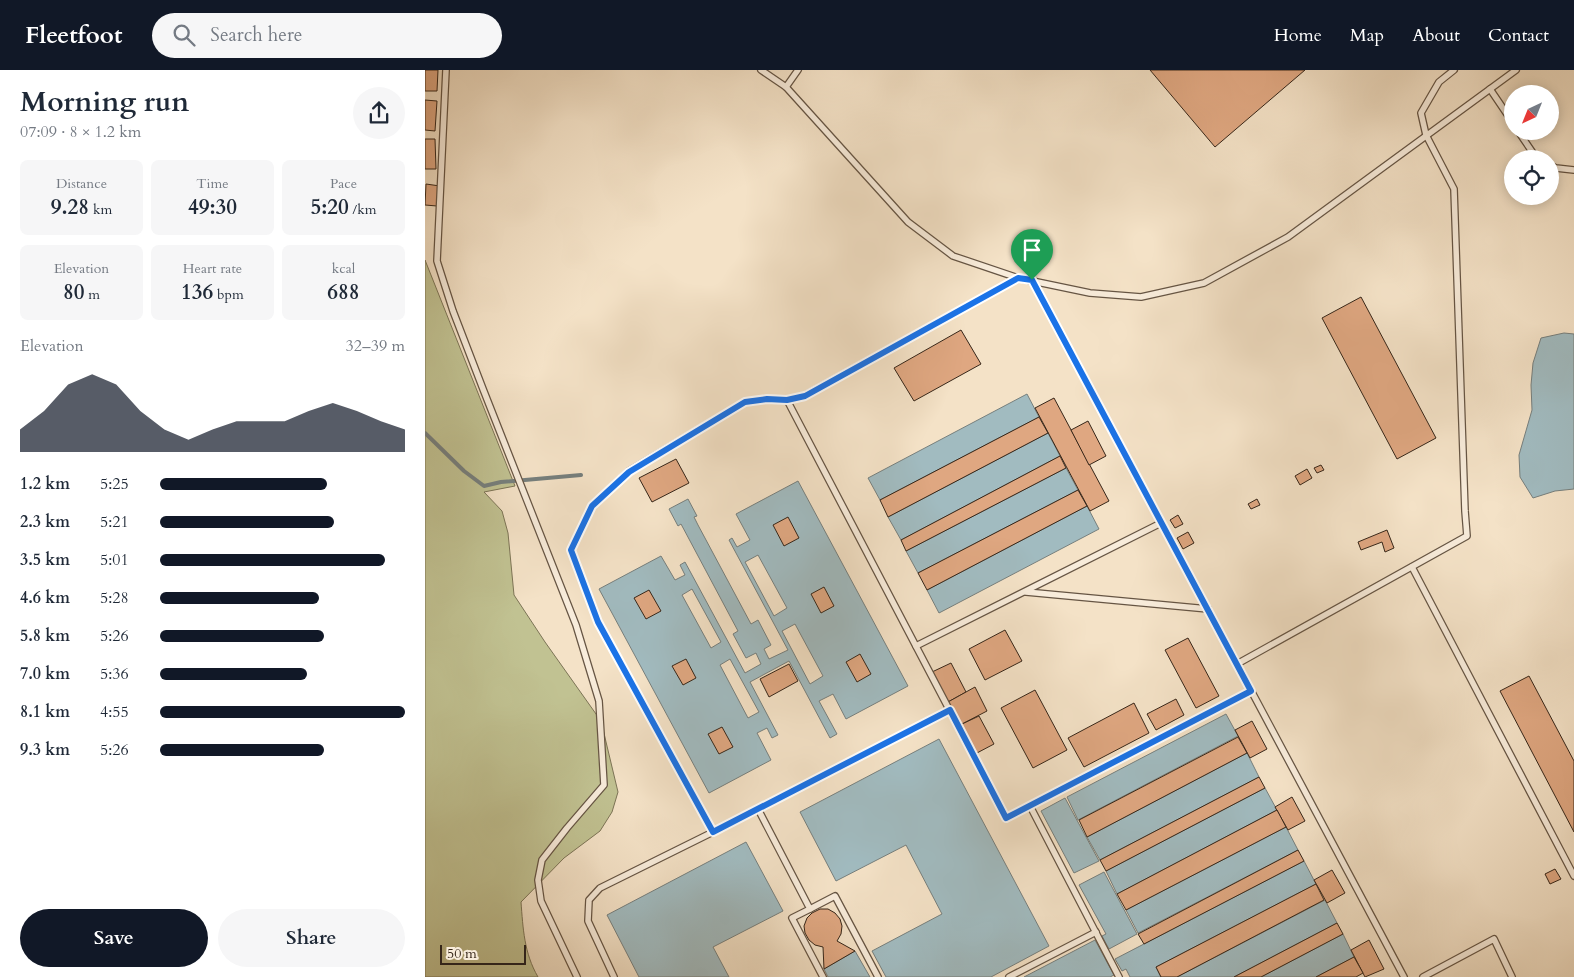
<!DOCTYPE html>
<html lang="en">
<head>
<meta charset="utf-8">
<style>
	body { margin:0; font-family:Cardo,serif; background:#f6f6f7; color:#1f2937; height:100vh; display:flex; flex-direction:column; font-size:19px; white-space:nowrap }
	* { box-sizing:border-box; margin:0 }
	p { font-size:16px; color:#747a83 }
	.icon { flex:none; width:28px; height:28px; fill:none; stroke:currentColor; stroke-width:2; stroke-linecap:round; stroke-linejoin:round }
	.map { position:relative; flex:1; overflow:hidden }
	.drawer { display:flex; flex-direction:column; background:#fff; width:425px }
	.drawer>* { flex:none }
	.needle { width:32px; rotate:223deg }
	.controls { position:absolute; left:1079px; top:15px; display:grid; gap:10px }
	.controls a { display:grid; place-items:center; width:55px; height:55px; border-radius:50%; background:#fff; box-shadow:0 2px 12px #0003; font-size:25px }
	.scale { position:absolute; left:15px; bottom:12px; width:86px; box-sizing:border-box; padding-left:5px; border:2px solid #362619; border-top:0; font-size:14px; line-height:18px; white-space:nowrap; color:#362619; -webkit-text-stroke:4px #f8ecdb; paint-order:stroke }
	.pin { position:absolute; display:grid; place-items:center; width:42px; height:42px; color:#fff; margin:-51px -21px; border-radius:50% 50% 50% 0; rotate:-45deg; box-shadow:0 0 5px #0007 }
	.pin .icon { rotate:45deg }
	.round { display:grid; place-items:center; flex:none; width:52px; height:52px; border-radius:26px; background:#f6f6f7 }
	.headline { display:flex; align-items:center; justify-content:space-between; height:85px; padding:0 20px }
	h1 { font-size:28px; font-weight:700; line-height:38px }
	.metrics { display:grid; grid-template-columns:repeat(3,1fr); gap:8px; height:85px; padding:5px 20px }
	.metrics div { display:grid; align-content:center; border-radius:8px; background:#f6f6f7; text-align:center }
	.metrics b { font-size:21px; font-weight:700 }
	.metrics small { font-size:14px; font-weight:400 }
	.metrics p { font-size:14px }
	.chart { height:140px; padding:10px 20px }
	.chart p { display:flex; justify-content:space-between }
	.chart svg { width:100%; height:90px; margin-top:5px; fill:#111827; opacity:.7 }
	.button { display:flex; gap:10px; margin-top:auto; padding:10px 20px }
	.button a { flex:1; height:58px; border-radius:30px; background:#111827; color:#fff; font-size:20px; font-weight:700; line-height:58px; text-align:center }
	.button a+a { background:#f6f6f7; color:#1f2937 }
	ul { padding:0 20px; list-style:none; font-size:16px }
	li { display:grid; grid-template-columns:80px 60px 1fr; align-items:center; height:38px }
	li i { height:12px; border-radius:6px; background:#111827 }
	header { display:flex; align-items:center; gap:30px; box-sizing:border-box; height:70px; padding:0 25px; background:#111827; color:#fff }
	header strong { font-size:24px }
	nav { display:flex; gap:28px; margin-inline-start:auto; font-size:18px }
	.search { width:350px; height:45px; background:#f6f6f7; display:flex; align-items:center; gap:12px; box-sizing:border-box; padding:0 18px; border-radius:28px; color:#747a83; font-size:19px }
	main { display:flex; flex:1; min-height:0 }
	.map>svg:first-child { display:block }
	.green { fill:#c1c292; stroke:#7c7456 }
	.water { fill:#a1bbc0; stroke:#767f7d; fill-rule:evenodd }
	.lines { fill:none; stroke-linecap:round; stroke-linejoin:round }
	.stream { stroke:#767f7d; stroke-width:4 }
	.building { fill:#dfa781; stroke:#362619 }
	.lane-casing { stroke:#654; stroke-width:8 }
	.lane { stroke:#f8ecdb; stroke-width:5.5 }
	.route-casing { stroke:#fff; stroke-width:10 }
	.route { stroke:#1a73e8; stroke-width:6 }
</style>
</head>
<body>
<header>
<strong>Fleetfoot</strong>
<div class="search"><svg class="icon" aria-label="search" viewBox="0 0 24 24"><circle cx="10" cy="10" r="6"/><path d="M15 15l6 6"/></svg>Search here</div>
<nav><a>Home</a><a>Map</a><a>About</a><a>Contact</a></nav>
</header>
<main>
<section class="drawer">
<div class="headline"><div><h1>Morning run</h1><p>07:09 · 8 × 1.2 km</p></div><a class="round"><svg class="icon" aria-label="share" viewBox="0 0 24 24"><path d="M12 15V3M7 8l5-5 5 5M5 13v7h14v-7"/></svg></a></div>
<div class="metrics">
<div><p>Distance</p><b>9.28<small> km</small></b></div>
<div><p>Time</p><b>49:30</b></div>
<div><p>Pace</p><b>5:20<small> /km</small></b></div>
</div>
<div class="metrics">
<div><p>Elevation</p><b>80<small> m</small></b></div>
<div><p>Heart rate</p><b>136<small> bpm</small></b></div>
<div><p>kcal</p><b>688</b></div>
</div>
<div class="chart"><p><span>Elevation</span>32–39 m</p>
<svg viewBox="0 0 160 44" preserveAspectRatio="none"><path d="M0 44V33L10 24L20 11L30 6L40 11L50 24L60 33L70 38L80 33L90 29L100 29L110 29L120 24L130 20L140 24L150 29L160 33V44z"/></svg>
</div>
<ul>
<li><b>1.2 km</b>5:25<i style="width:68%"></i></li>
<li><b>2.3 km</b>5:21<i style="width:71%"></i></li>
<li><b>3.5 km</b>5:01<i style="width:92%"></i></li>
<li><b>4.6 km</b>5:28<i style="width:65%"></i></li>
<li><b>5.8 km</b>5:26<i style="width:67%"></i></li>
<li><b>7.0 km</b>5:36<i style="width:60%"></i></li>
<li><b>8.1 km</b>4:55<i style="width:100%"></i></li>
<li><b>9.3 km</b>5:26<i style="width:67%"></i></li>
</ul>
<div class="button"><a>Save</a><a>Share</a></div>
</section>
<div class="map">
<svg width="1149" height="907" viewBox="0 0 1149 907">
	<rect width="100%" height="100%" fill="#f4e2c7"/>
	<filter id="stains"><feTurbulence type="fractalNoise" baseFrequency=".004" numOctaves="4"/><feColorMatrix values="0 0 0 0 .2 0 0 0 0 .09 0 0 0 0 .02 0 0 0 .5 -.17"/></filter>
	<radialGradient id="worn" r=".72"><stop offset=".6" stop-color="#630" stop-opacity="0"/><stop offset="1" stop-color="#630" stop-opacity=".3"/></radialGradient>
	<path class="green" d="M 0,190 L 90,416 L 59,422 L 77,441 L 83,463 L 89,525 L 120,572 L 176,651 L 193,722 L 187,742 L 175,761 L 139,788 L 96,832 C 98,858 99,883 113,907 L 0,907 Z"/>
	<g class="water">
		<polygon points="1139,263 1149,264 1149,419 1130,421 1108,428 1095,407 1094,385 1107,340 1106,315 1108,293 1116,268"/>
		<polygon points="602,324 614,347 455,430 443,408"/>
		<polygon points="623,363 635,386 476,470 463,447"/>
		<polygon points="641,398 653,420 493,503 481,481"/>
		<path d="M 373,411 L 483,616 L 421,649 L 408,624 L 394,631 L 412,664 L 405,668 L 364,591 L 325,612 L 353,665 L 347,668 L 342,658 L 332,663 L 346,690 L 284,723 L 174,519 L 236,486 L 250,510 L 260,505 L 255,495 L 260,492 L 320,603 L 336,594 L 331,583 L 321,588 L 308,564 L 313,561 L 256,454 L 253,456 L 244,439 L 263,429 L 272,446 L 269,447 L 273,455 L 326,554 L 333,550 L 346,575 L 339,579 L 344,589 L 363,580 L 304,470 L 307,468 L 312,477 L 325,470 L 311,444 ZM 333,485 L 362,538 L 349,546 L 320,492 ZM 267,519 L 296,572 L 286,578 L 257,525 ZM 370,554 L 398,606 L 385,614 L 357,561 ZM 305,589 L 334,642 L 323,648 L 295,595 Z"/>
		<polygon points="662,436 674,459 514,543 502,520"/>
		<polygon points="801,644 813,666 653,750 642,727"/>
		<polygon points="514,669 624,876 566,907 461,907 447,881 517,844 481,775 411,811 375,742"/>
		<polygon points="822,683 834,707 675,790 662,767"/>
		<polygon points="840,718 852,740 692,824 681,801"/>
		<polygon points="640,728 674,791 649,803 616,741"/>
		<polygon points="861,757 873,780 713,863 701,840"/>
		<polygon points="321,772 358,841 288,877 304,907 214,907 182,845"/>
		<polygon points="879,791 891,814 731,897 736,907 705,907 701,899 697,901 690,889"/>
		<polygon points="679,802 712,864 684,879 677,866 681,864 654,815"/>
		<polygon points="900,830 912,853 809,907 752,907"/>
		<polygon points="918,864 929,887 891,907 836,907"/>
		<polygon points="670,870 689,905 685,907 599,907"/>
		<polygon points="430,881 445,907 403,907 399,899"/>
	</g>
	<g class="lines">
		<polyline class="stream" points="0,363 39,401 59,416 76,412 156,405"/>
	</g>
	<g class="building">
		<polygon points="0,0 13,0 12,21 0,21"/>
		<polygon points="725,0 880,0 790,77"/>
		<polygon points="0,30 12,31 10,61 0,60"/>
		<polygon points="0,69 10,69 11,99 0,99"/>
		<polygon points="1,114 15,116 12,136 0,135"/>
		<polygon points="936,227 1011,368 972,389 897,248"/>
		<polygon points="536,260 556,294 489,331 469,298"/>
		<polygon points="629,328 684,431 665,441 610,338"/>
		<polygon points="614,347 623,363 463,447 455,430"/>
		<polygon points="663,351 681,386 664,395 646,360"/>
		<polygon points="635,386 641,398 481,481 476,470"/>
		<polygon points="251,389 264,413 227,432 214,408"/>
		<polygon points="896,395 899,400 892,403 889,398"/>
		<polygon points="882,399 887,408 875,415 870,406"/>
		<polygon points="653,420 662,436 502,520 493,503"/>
		<polygon points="832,429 835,435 826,439 823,434"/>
		<polygon points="753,445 758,454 750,458 745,450"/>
		<polygon points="363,447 374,468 359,476 348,455"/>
		<polygon points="962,460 969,478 960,482 957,472 936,480 933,472"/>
		<polygon points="763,462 769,473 758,479 752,468"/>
		<polygon points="399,517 409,536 396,543 386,524"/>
		<polygon points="224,520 236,541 221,549 209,528"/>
		<polygon points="580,560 597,591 560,610 544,579"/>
		<polygon points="763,568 794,626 771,638 740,580"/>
		<polygon points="435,584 446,604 432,612 421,592"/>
		<polygon points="261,589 271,608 258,615 247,596"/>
		<polygon points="526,593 541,622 523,632 507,602"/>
		<polygon points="364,594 373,611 344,627 335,609"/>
		<polygon points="1104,606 1149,691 1149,762 1075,621"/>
		<polygon points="550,617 562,641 535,655 523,632"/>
		<polygon points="610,620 642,680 608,698 576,638"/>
		<polygon points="751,629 759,645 731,660 722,644"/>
		<polygon points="709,633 724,663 659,697 643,668"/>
		<polygon points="554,646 569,674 550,684 535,655"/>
		<polygon points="827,651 842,679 825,688 810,660"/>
		<polygon points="297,657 308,677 294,684 283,664"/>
		<polygon points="813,667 822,683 662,767 654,750"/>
		<polygon points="834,707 840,718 681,801 675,790"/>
		<polygon points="867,727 880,751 863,760 850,737"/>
		<polygon points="852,740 861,757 701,840 692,824"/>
		<polygon points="873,780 879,791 719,874 713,864"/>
		<polygon points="1130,799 1136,809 1125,814 1120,804"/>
		<polygon points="907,800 920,823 902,833 889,810"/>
		<polygon points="891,814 899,830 752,907 736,907 731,897"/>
		<polygon points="395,839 403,839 410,843 415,849 417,856 416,864 412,871 430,881 399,899 398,877 390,875 384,870 380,863 379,856 382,848 387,843"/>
		<polygon points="912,853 918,864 836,907 809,907"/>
		<polygon points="944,870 959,899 940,907 926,880"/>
		<polygon points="929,887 938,903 931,907 891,907"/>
	</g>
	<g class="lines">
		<defs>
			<g id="lane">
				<polyline points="21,0 12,191 28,241 58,319 151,555 174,631 179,715 142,758 117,790 113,810 116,831 152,907"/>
				<polyline points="336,0 361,17 483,152 528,186 593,208 665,223 716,227 779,213 863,167 1091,0"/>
				<polyline points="361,17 373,0"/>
				<polyline points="1065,19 1088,53"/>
				<polyline points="1093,61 1108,83 1114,89"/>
				<polyline points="1125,95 1131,98 1149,100"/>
				<polyline points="607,210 979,907"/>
				<polyline points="362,330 581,748 826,621"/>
				<polyline points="987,497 1149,806"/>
				<polyline points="601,522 783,539"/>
				<polyline points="491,576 736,453"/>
				<polyline points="812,594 1042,466 1040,441 1029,119 1001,65 996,43 1014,12 1029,0"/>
				<polyline points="605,736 694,907"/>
				<polyline points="333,739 385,839 367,848 398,907"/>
				<polyline points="288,762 173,552 146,480 167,436 204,401 320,332 342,329 362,330 379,326 593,208"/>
				<polyline points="385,839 410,826 453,907"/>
				<polyline points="189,907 163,851 164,830 175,818 288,762 525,640"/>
				<polyline points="584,907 671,862"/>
				<polyline points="998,907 1069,869 1087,907"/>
			</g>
		</defs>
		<use href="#lane" class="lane-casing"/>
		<use href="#lane" class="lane"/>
	</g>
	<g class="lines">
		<defs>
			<polygon id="route" points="593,208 607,210 826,621 581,748 525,640 288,762 173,552 146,480 167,436 204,402 320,332 342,329 362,330 380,326"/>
		</defs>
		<use href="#route" class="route-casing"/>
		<use href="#route" class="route"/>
	</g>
	<rect width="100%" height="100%" filter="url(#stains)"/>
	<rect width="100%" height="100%" fill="url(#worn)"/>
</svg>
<div class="controls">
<a><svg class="needle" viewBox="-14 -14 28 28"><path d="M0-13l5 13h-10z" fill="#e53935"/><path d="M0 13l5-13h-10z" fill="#747a83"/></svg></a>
<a><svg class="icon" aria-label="locate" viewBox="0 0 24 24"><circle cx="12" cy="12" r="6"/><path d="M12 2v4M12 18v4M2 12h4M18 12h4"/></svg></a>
</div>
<div class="scale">50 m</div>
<div class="pin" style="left:607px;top:210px;background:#1e9e55"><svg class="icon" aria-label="arrive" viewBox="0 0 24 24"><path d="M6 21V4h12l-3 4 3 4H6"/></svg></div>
</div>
</main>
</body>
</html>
